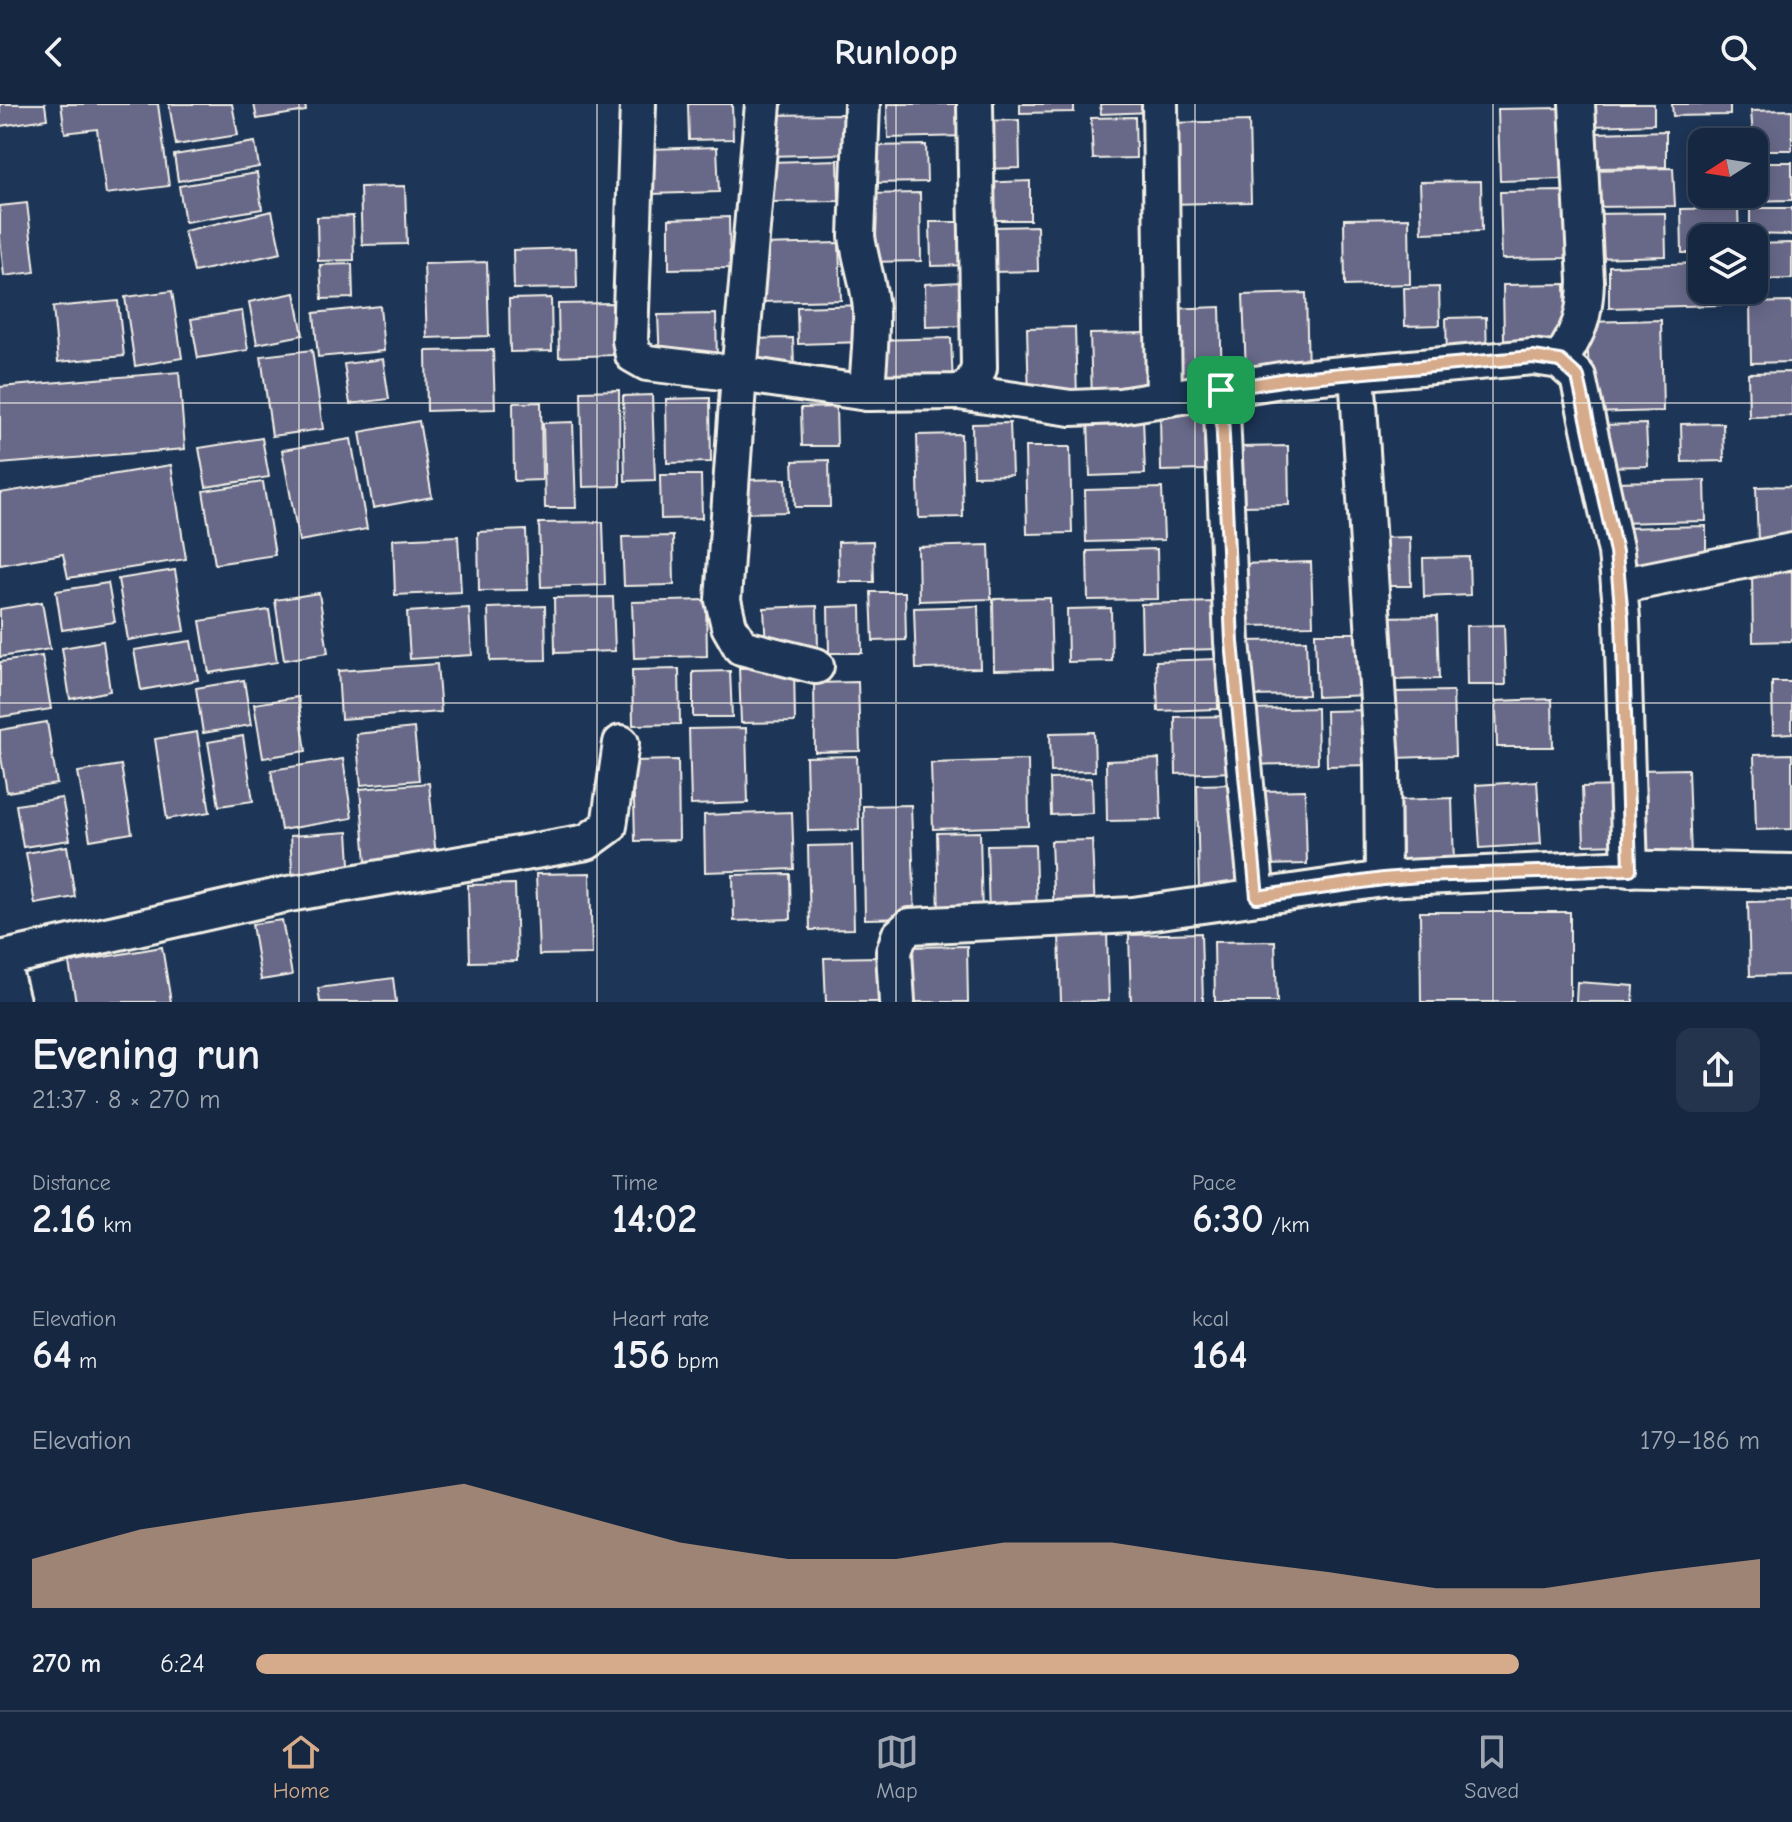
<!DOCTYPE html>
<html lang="en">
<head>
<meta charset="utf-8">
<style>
	body { margin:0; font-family:"Comic Neue",sans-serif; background:#23344c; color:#f1f3f6; height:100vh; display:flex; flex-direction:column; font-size:30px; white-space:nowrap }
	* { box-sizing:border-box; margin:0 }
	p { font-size:26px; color:#9ea6b1 }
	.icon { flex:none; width:44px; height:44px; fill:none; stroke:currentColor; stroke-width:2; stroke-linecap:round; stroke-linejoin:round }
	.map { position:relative; height:898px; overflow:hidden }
	.details { display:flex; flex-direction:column; background:#162841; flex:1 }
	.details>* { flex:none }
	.needle { width:52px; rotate:258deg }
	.buttons { position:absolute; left:1688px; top:24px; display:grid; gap:16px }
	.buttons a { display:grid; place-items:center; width:80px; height:80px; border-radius:16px; background:#162841; box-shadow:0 4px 20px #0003,0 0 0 2px #35445a; font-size:40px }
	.pin { position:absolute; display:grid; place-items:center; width:68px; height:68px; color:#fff; margin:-34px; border-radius:16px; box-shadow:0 4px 12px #0006 }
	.round { display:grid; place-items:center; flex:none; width:84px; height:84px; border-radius:16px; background:#23344c }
	.overview { display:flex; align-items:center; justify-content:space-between; height:136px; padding:0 32px }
	h1 { font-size:44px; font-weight:600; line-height:60px }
	.stats { display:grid; grid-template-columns:repeat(3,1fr); gap:12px; height:136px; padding:8px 32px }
	.stats div { display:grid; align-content:center }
	.stats b { font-size:40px; font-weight:600 }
	.stats small { font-size:22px; font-weight:400 }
	.stats p { font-size:22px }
	.chart { height:224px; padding:16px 32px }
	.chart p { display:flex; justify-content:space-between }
	.chart svg { width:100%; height:144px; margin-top:8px; fill:#d6ab8b; opacity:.7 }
	ul { padding:0 32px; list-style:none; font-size:26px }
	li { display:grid; grid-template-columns:128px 96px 1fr; align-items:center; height:60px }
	li i { height:20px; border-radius:10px; background:#d6ab8b }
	header { display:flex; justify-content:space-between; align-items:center; height:104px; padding:0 32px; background:#162841; font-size:36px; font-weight:600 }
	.menu { display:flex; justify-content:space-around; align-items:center; height:112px; border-top:2px solid #35445a; background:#162841; font-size:22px; color:#9ea6b1 }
	.menu a { display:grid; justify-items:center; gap:4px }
	.menu .selected { color:#d6ab8b }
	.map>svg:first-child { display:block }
	.building { fill:#686789; stroke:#f4f1e8; stroke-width:2 }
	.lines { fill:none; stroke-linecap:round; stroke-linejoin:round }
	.minor-casing { stroke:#f4f1e8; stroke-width:40 }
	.secondary-casing { stroke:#f4f1e8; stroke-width:50 }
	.minor { stroke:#1d3557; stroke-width:34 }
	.secondary { stroke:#1d3557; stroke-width:44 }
	.route-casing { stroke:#fff; stroke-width:16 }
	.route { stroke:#d6ab8b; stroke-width:10 }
	.grid { fill:none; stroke:#f4f1e8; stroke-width:2; stroke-opacity:0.55 }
</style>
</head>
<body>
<header><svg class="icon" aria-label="back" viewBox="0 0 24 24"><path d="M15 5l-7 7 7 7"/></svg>Runloop<svg class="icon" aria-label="search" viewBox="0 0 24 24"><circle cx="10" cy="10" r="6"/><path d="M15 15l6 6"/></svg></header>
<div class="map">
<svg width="1792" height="898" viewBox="0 0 1792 898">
	<rect width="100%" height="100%" fill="#1d3557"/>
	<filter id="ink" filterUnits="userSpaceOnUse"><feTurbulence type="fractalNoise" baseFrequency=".0125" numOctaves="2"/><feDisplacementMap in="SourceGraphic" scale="16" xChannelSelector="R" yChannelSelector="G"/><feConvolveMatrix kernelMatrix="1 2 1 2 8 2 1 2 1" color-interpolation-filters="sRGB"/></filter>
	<g filter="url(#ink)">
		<g class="building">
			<polygon points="0,0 45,0 47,15 0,22"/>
			<polygon points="61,0 158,0 169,82 106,90 97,25 65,29"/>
			<polygon points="169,0 232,0 238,31 176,41"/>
			<polygon points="254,0 305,0 306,7 257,15"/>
			<polygon points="688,0 732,0 733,35 689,36"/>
			<polygon points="887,0 966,0 967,32 888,34"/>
			<polygon points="1020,0 1074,0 1074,8 1020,9"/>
			<polygon points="1100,0 1153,0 1153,8 1101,10"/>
			<polygon points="1590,0 1654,0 1654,20 1591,22"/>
			<polygon points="1672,0 1730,0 1730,11 1673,12"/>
			<polygon points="1561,4 1563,75 1500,77 1498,5"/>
			<polygon points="1792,6 1792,46 1754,46 1751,7"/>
			<polygon points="844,10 845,50 769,52 768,11"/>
			<polygon points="1135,13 1136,54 1093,55 1091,14"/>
			<polygon points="1019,16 1020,64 981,65 979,17"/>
			<polygon points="1249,17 1251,98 1170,100 1168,19"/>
			<polygon points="1666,27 1666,63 1597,64 1596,29"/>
			<polygon points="255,38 259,63 178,77 174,51"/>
			<polygon points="926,41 927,78 869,79 869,42"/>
			<polygon points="717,43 719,88 650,90 648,45"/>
			<polygon points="838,56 839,97 771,98 769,58"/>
			<polygon points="1754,58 1792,58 1792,96 1750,97 1749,90 1754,90"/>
			<polygon points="1673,64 1675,102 1592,103 1591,66"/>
			<polygon points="257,69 262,105 185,118 179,82"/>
			<polygon points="1030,77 1030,116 982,116 981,79"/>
			<polygon points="1481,77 1482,127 1422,129 1420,78"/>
			<polygon points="405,82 407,140 362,141 360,83"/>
			<polygon points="1565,87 1567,154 1502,155 1500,88"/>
			<polygon points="920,89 921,157 866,158 864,90"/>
			<polygon points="27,99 35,168 4,172 0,133 0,102"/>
			<polygon points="1738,104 1739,134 1702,134 1702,149 1682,149 1681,105"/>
			<polygon points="1750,104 1792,104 1792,131 1750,130"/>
			<polygon points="272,107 281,149 194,168 184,127"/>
			<polygon points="1665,109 1666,152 1593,154 1592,110"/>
			<polygon points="353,112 354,156 318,157 317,113"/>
			<polygon points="729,113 730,164 669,165 669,115"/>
			<polygon points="1409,114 1410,180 1345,182 1344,115"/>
			<polygon points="930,118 973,118 974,161 931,162"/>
			<polygon points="1037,122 1038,167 993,168 992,123"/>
			<polygon points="839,139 841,196 761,198 760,141"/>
			<polygon points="1792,139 1792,175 1754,176 1754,140"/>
			<polygon points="576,144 577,184 514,185 513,146"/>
			<polygon points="487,158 489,232 427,234 424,160"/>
			<polygon points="1702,159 1702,186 1721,186 1721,201 1609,204 1609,162"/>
			<polygon points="352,160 353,194 322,195 320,161"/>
			<polygon points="960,178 961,222 926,223 925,180"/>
			<polygon points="1565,180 1566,235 1504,237 1503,181"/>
			<polygon points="1439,183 1440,221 1405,222 1404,184"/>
			<polygon points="172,187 182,254 135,262 125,193"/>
			<polygon points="295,189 303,231 257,240 249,198"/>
			<polygon points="1306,189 1308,267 1246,268 1243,191"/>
			<polygon points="551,194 552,247 510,248 509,195"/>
			<polygon points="118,197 124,252 58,258 53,203"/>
			<polygon points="1792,198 1792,258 1751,259 1750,199"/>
			<polygon points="612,199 613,251 559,253 558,200"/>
			<polygon points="864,201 865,238 798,240 797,203"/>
			<polygon points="380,202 384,247 318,253 314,209"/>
			<polygon points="1220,203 1222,278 1170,279 1168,205"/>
			<polygon points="242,207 248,246 198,254 191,215"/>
			<polygon points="716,210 717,256 660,258 658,211"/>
			<polygon points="1486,213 1487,253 1447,254 1446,214"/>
			<polygon points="1661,216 1663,307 1590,309 1587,218"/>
			<polygon points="1075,223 1077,294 1029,295 1027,224"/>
			<polygon points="1147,229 1149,294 1092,295 1090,230"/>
			<polygon points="793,234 794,262 747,263 746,235"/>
			<polygon points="951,234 953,283 877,284 876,236"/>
			<polygon points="312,246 323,325 272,332 261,252"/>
			<polygon points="493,246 495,305 427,307 426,247"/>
			<polygon points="383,255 389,295 350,300 344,260"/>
			<polygon points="179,268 185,345 0,360 0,283"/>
			<polygon points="1792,268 1792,312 1749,313 1748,269"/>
			<polygon points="619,286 620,382 583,383 581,287"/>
			<polygon points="652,291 655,376 625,377 623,292"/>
			<polygon points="710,294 711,358 667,359 666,295"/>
			<polygon points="541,298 542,376 514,377 513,299"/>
			<polygon points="836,303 837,342 802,342 801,304"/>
			<polygon points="1160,308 1204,308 1205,366 1161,367"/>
			<polygon points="1143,313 1145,370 1090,372 1088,315"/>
			<polygon points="419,317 432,393 373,404 360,328"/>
			<polygon points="573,318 576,404 545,404 543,319"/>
			<polygon points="1010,319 1012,371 973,372 972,320"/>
			<polygon points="1723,319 1724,357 1682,358 1681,320"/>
			<polygon points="1646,320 1648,362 1600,363 1599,321"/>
			<polygon points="961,330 963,413 919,414 917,331"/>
			<polygon points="262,334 269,373 206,383 199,344"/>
			<polygon points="351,335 367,425 299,437 282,346"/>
			<polygon points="1288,342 1289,401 1242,402 1240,343"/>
			<polygon points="1025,343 1070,343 1072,429 1027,430"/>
			<polygon points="829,356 830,403 795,403 793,357"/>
			<polygon points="171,361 186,455 68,474 63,450 0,461 0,389"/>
			<polygon points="660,371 701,371 702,414 661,415"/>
			<polygon points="786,375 787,408 742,409 741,376"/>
			<polygon points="1705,376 1706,417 1613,419 1613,378"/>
			<polygon points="263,378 275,451 215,460 203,387"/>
			<polygon points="1792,382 1792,437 1758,437 1756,383"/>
			<polygon points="1162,384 1164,436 1086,438 1085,386"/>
			<polygon points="603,418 605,481 541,483 539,419"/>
			<polygon points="1706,422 1706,461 1621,462 1620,424"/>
			<polygon points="526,426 528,486 479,487 478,428"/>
			<polygon points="458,432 461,488 395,491 393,435"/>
			<polygon points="673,432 674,481 624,482 622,433"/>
			<polygon points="1410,433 1411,482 1378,482 1377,434"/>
			<polygon points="873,437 874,478 839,478 838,438"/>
			<polygon points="989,441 991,495 919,497 918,443"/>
			<polygon points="1157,445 1158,495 1088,496 1087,447"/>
			<polygon points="1469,453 1470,491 1424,493 1423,454"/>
			<polygon points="1311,458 1313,521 1241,522 1240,460"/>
			<polygon points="175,466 185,527 128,536 118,475"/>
			<polygon points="1792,467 1792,537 1753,538 1752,468"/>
			<polygon points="108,479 115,518 62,526 56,487"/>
			<polygon points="871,488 905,488 906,536 873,537"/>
			<polygon points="319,489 328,549 284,556 275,496"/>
			<polygon points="613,493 615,547 555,549 554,494"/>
			<polygon points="1050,494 1052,565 994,566 993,495"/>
			<polygon points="706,496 707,552 634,554 632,498"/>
			<polygon points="42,498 50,545 0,553 0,505"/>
			<polygon points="1216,498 1218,545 1142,547 1141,500"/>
			<polygon points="545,502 546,556 490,557 488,504"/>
			<polygon points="817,502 818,545 766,546 764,504"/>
			<polygon points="861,502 862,549 829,549 828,503"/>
			<polygon points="978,502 980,564 916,565 914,504"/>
			<polygon points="469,504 472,551 410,555 407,508"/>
			<polygon points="1111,504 1112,557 1068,558 1067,505"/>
			<polygon points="269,506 277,558 209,569 200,517"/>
			<polygon points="1437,512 1439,575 1385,576 1383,513"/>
			<polygon points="1504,521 1506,581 1467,581 1466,522"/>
			<polygon points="1315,529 1367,529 1369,591 1317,593"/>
			<polygon points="1306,536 1308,591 1243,592 1242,537"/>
			<polygon points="103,537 110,587 70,595 62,544"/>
			<polygon points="191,537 198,576 141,586 134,546"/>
			<polygon points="42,552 51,605 0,613 0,558"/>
			<polygon points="1217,555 1218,605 1158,607 1156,557"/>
			<polygon points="437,560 441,608 341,615 338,567"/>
			<polygon points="794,563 795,618 741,619 739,564"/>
			<polygon points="679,565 680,620 633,621 632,566"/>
			<polygon points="730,567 732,613 693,613 693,568"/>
			<polygon points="244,576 251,621 203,629 196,584"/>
			<polygon points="858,578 860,647 815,648 814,579"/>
			<polygon points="1772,578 1792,578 1792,629 1773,630"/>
			<polygon points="1453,587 1455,652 1395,654 1393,588"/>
			<polygon points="298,593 306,647 263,654 254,600"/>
			<polygon points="1552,595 1553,643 1497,643 1496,597"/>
			<polygon points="1317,604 1318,659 1251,661 1250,606"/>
			<polygon points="1370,606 1371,661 1327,662 1326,607"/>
			<polygon points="1233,612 1235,668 1176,670 1175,613"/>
			<polygon points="47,618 57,680 7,688 0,647 0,626"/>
			<polygon points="414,624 419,676 361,681 356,630"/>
			<polygon points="746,624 748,699 691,701 689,625"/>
			<polygon points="197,628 210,708 167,715 155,635"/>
			<polygon points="1094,628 1095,667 1051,668 1050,629"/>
			<polygon points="243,632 253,697 219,702 208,638"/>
			<polygon points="1792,650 1792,725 1756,726 1754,651"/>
			<polygon points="857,652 859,726 808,727 806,653"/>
			<polygon points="343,655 352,714 281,726 271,666"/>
			<polygon points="1159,655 1161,716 1107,717 1106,657"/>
			<polygon points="678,656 679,736 635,737 633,657"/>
			<polygon points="1028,656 1029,722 933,725 931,659"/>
			<polygon points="121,661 132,729 90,736 78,668"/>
			<polygon points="1688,665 1691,754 1640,756 1638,666"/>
			<polygon points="1092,674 1093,709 1051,711 1050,675"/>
			<polygon points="1537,677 1541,740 1480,744 1476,681"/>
			<polygon points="429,679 437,764 367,770 360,685"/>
			<polygon points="1239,680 1242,787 1199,789 1197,681"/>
			<polygon points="1622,682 1624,740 1584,741 1582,683"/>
			<polygon points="1305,686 1307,760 1261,761 1259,687"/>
			<polygon points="62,694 70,736 23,743 16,701"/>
			<polygon points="1452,694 1454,762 1402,763 1401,696"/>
			<polygon points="911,701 915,814 865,815 863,702"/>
			<polygon points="792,708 794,765 705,768 704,711"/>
			<polygon points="348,728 351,776 293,780 290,732"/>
			<polygon points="980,728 982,814 939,815 937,729"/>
			<polygon points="1092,736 1095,810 1054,811 1051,737"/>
			<polygon points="1035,740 1037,811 989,812 987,741"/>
			<polygon points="852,741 854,825 810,826 808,742"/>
			<polygon points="67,742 75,793 35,800 26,749"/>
			<polygon points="590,769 592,850 539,851 536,770"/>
			<polygon points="790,770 791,815 734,817 733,771"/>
			<polygon points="515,780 517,857 470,858 468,781"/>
			<polygon points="1792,797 1792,871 1750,872 1748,798"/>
			<polygon points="1420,808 1570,808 1570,898 1421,898"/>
			<polygon points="282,816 292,871 261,876 252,820"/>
			<polygon points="1107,828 1109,897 1061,898 1059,829"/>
			<polygon points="1201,829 1203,898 1131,898 1129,831"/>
			<polygon points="1275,837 1277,898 1215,898 1214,838"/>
			<polygon points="967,842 968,898 909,898 907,843"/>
			<polygon points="162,843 171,898 76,898 69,859"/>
			<polygon points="880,853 881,898 826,898 824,854"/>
			<polygon points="393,874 396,898 320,898 318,884"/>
			<polygon points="1577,878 1634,882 1633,898 1576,898"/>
		</g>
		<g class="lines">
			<defs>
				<g id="minor">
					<polyline points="638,0 630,236 633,251 647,259 739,270 867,289 959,288 973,280 979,264 975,0"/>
					<polyline points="763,0 739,270 723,496 729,522 741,543 816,562"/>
					<path d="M 862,0 L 857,132 C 860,157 870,182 871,207 C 872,234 868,262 867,289"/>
					<polyline points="1160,0 1164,295"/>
					<path d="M 1560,257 C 1579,227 1585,213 1586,177 L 1577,0"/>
					<polyline points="1357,269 1382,659 1383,775"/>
					<polyline points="1221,286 1232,538 1257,793"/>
					<polyline points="959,288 1071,304 1120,302 1287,275 1533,253 1560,257 1578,273 1616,448 1622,514 1630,765"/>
					<polyline points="1619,482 1792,447"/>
					<polyline points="0,855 283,791 587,738 609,722 621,639"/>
					<polyline points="897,898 894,848 899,832 910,822 1133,811 1383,775 1610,764 1792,768"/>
				</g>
				<polyline id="secondary" points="0,871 7,898"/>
			</defs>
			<use href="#minor" class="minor-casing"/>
			<use href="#secondary" class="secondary-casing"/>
			<use href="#minor" class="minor"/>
			<use href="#secondary" class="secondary"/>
		</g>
	</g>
	<g class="lines" filter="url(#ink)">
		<defs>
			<polygon id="route" points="1533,253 1560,257 1578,273 1616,448 1622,514 1630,765 1420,772 1383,775 1257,793 1232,538 1221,286 1287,275"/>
		</defs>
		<use href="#route" class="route-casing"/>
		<use href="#route" class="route"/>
	</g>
	<path class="grid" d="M 299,0 L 299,898M 597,0 L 597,898M 896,0 L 896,898M 1195,0 L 1195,898M 1493,0 L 1493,898M 0,299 L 1792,299M 0,599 L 1792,599"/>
</svg>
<div class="buttons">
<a><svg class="needle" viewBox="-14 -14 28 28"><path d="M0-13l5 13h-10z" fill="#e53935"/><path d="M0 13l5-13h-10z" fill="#9ea6b1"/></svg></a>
<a><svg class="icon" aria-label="layers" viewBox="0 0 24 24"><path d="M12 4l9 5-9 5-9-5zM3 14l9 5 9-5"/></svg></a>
</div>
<div class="pin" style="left:1221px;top:286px;background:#1e9e55"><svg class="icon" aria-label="arrive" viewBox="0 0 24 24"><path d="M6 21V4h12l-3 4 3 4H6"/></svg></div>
</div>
<section class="details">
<div class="overview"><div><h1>Evening run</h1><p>21:37 · 8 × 270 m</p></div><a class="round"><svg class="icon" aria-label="share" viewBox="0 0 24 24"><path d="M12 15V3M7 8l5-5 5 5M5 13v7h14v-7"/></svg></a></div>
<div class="stats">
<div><p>Distance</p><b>2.16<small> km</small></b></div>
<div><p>Time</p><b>14:02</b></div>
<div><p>Pace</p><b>6:30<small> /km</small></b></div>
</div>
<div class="stats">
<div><p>Elevation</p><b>64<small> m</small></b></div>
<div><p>Heart rate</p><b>156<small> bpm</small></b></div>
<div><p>kcal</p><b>164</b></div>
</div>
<div class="chart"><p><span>Elevation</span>179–186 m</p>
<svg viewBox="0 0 160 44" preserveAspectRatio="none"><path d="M0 44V29L10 20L20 15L30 11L40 6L50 15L60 24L70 29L80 29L90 24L100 24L110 29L120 33L130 38L140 38L150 33L160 29V44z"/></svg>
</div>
<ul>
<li><b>270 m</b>6:24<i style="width:84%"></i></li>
</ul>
</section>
<nav class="menu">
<a class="selected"><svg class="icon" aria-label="home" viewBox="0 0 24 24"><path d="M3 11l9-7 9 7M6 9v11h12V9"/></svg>Home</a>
<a><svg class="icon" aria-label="map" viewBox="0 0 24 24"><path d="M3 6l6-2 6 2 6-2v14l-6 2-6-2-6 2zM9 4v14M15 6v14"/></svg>Map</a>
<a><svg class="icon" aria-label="saved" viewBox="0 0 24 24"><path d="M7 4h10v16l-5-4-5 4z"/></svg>Saved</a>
</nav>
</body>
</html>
